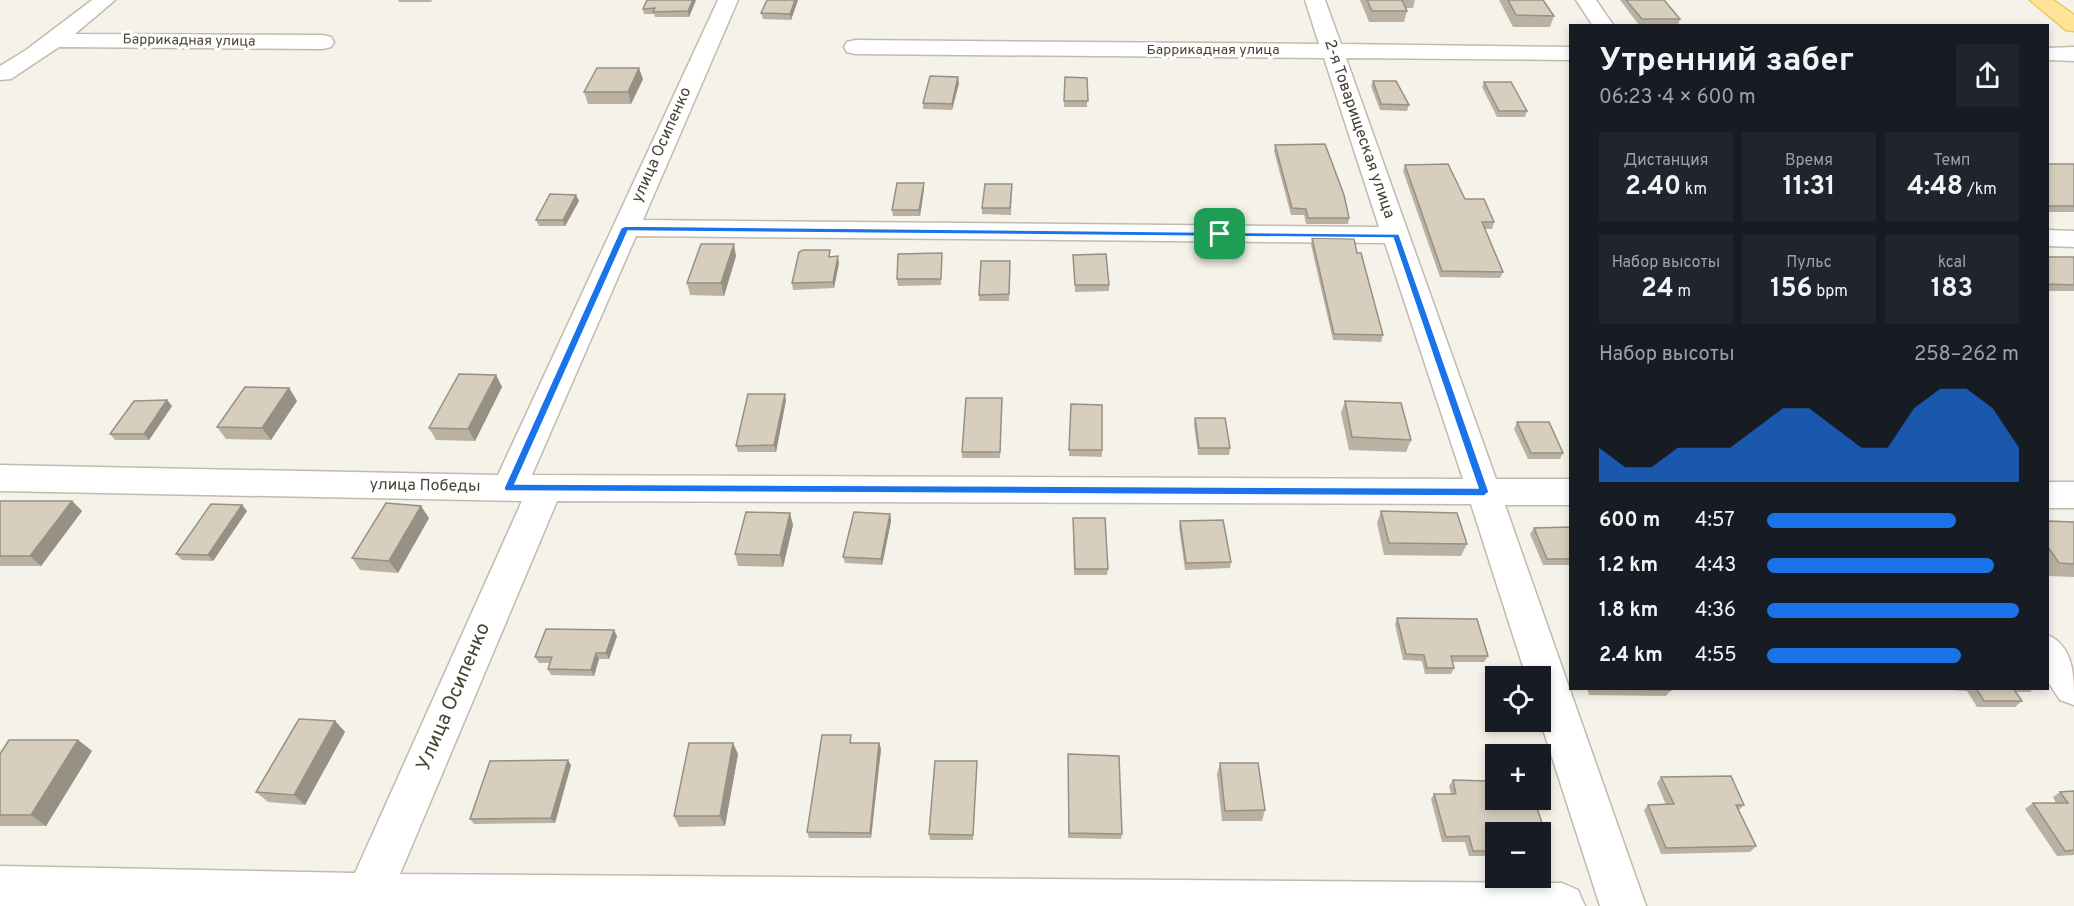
<!DOCTYPE html>
<html lang="ru">
<head>
<meta charset="utf-8">
<style>
	body { margin:0; font-family:Overpass,sans-serif; background:#20242c; color:#f1f3f6; height:100vh; display:flex; flex-direction:column; font-size:22px; white-space:nowrap }
	* { box-sizing:border-box; margin:0 }
	p { font-size:20px; color:#9ea1a6 }
	.icon { flex:none; width:33px; height:33px; fill:none; stroke:currentColor; stroke-width:2; stroke-linecap:round; stroke-linejoin:round }
	.map { position:relative; flex:1; overflow:hidden }
	.drawer { position:absolute; left:1569px; top:24px; width:480px; height:666px; display:flex; flex-direction:column; background:#171b24; border-radius:0px; box-shadow:0 3px 9px #0003 }
	.drawer>* { flex:none }
	.fabs { position:absolute; left:1485px; top:666px; display:grid; gap:12px }
	.fabs a { display:grid; place-items:center; width:66px; height:66px; border-radius:0px; background:#171b24; box-shadow:0 3px 9px #0003; font-size:30px }
	.pin { position:absolute; display:grid; place-items:center; width:51px; height:51px; color:#fff; margin:-26px; border-radius:12px; box-shadow:0 3px 9px #0006 }
	.round { display:grid; place-items:center; flex:none; width:63px; height:63px; border-radius:0px; background:#20242c }
	.overview { display:flex; align-items:center; justify-content:space-between; height:102px; padding:0 30px }
	h1 { font-size:33px; font-weight:700; line-height:45px }
	.figures { display:grid; grid-template-columns:repeat(3,1fr); gap:9px; height:102px; padding:6px 30px }
	.figures div { display:grid; align-content:center; border-radius:0px; background:#20242c; text-align:center }
	.figures b { font-size:26px; font-weight:700 }
	.figures small { font-size:16px; font-weight:400 }
	.figures p { font-size:16px }
	.chart { height:168px; padding:12px 30px }
	.chart p { display:flex; justify-content:space-between }
	.chart svg { width:100%; height:108px; margin-top:6px; fill:#1a73e8; opacity:.7 }
	ul { padding:0 30px; list-style:none; font-size:20px }
	li { display:grid; grid-template-columns:96px 72px 1fr; align-items:center; height:45px }
	li i { height:15px; border-radius:8px; background:#1a73e8 }
	.map>svg:first-child { display:block }
	.lines { fill:none; stroke-linecap:round; stroke-linejoin:round }
	.minor-casing { stroke:#c2baaa; stroke-width:3 }
	.major-casing { stroke:#edc65f; stroke-width:3 }
	.minor { fill:#fff; fill-rule:evenodd }
	.major { fill:#ffe498; fill-rule:evenodd }
	.wall { fill:#bab1a3 }
	.shaded-wall { fill:#979084 }
	.building { fill:#d8cebd; stroke:#979084; stroke-width:1.5 }
	.route { fill:#1a73e8; stroke:#fff; stroke-width:1.5; fill-rule:evenodd }
	.labels { text-anchor:middle; dominant-baseline:central; stroke-width:6; stroke-linejoin:round; paint-order:stroke }
	.far-street-label { font-size:14px; fill:#4a4336; stroke:#fff }
	.street-label { font-size:16px; fill:#4a4336; stroke:#fff }
	.near-street-label { font-size:20px; fill:#4a4336; stroke:#fff }
</style>
</head>
<body>
<div class="map">
<svg width="2074" height="906" viewBox="0 0 2074 906">
	<rect width="100%" height="100%" fill="#f5f2e9"/>
	<g class="lines">
		<defs>
			<g id="minor">
				<polygon points="92,0 115,0 75,34 323,35 331,37 334,42 331,47 323,49 59,47 11,79 0,80 0,66 26,50"/>
				<path d="M 718,0 L 738,0 L 643,220 L 1379,227 L 1324,58 L 855,54 L 847,52 L 844,47 L 847,42 L 855,40 L 1319,44 L 1305,0 L 1325,0 L 1341,44 L 1570,47 L 1570,60 L 1346,58 L 1496,479 L 1570,479 L 1570,505 L 1505,505 L 1646,906 L 1600,906 L 1540,720 L 1540,676 L 1526,676 L 1471,504 L 557,501 L 400,874 L 1562,883 L 1578,890 L 1585,906 L 0,906 L 0,866 L 355,873 L 522,501 L 0,491 L 0,465 L 498,475 ZM 636,236 L 1385,243 L 1463,479 L 532,475 Z"/>
				<polygon points="1576,0 1596,0 1614,26 1593,26"/>
				<polygon points="2074,47 2074,61 2048,60 2048,48"/>
				<polygon points="2048,230 2074,231 2074,247 2048,246"/>
				<rect x="2048" y="482" width="26" height="26"/>
				<path d="M 2048,635 C 2074,647 2074,675 2074,705 L 2060,700 L 2048,682 Z"/>
			</g>
			<polygon id="major" points="2030,0 2053,0 2074,15 2074,31 2066,30"/>
		</defs>
		<use href="#minor" class="minor-casing"/>
		<use href="#major" class="major-casing"/>
		<use href="#minor" class="minor"/>
		<use href="#major" class="major"/>
	</g>
	<g class="wall">
		<polygon points="398,0 432,0 431,2 399,2"/>
		<polygon points="696,0 689,17 655,17 654,14 644,14 643,9"/>
		<polygon points="798,0 791,20 763,19 761,13"/>
		<polygon points="1360,0 1415,0 1413,8 1406,8 1407,11 1404,22 1369,22"/>
		<polygon points="1499,0 1543,0 1554,16 1550,27 1513,27"/>
		<polygon points="1620,0 1664,0 1680,19 1678,25 1639,25"/>
		<polygon points="1065,77 1087,78 1087,107 1064,107"/>
		<polygon points="643,79 631,104 588,104 584,92"/>
		<polygon points="1373,81 1409,105 1407,111 1380,110 1371,86"/>
		<polygon points="1484,82 1527,111 1525,117 1497,117 1482,87"/>
		<polygon points="959,83 952,110 923,109 923,103"/>
		<polygon points="1275,145 1349,218 1348,224 1306,224 1304,215 1291,215 1274,151"/>
		<rect x="2048" y="164" width="26" height="48"/>
		<polygon points="1405,165 1494,222 1492,229 1485,229 1503,272 1500,278 1440,277 1403,171"/>
		<polygon points="924,183 924,189 920,216 893,216 892,210"/>
		<polygon points="1012,184 1011,215 982,214 982,208"/>
		<polygon points="579,201 565,226 539,226 536,220"/>
		<polygon points="1312,238 1357,253 1383,335 1381,342 1333,340 1311,245"/>
		<polygon points="942,253 941,285 898,286 897,279"/>
		<polygon points="1073,255 1109,285 1109,291 1075,292"/>
		<polygon points="736,256 724,296 690,295 687,283"/>
		<polygon points="831,257 839,263 834,288 793,290 792,283"/>
		<rect x="2048" y="257" width="26" height="34"/>
		<polygon points="1010,261 1009,301 979,301 979,295"/>
		<polygon points="496,375 502,387 475,441 436,440 429,428"/>
		<polygon points="289,388 297,401 271,440 226,439 217,427"/>
		<polygon points="1002,398 1000,458 962,458 962,452"/>
		<polygon points="167,400 172,406 149,440 115,440 110,434"/>
		<polygon points="786,400 776,452 738,452 736,446"/>
		<polygon points="1345,401 1411,440 1406,452 1349,450 1341,413"/>
		<polygon points="1071,404 1102,450 1102,457 1069,456"/>
		<polygon points="1195,418 1230,448 1229,455 1198,455 1194,424"/>
		<polygon points="1517,422 1563,453 1560,459 1528,459 1514,429"/>
		<polygon points="0,501 72,501 82,511 41,566 0,566"/>
		<polygon points="242,505 247,511 213,561 182,560 176,554"/>
		<polygon points="1381,511 1467,544 1461,556 1384,555 1377,523"/>
		<polygon points="890,514 891,521 882,565 845,563 843,557"/>
		<polygon points="429,518 398,573 360,570 352,558"/>
		<polygon points="1180,521 1231,562 1230,568 1185,570 1179,527"/>
		<polygon points="2048,521 2074,522 2074,577 2048,576"/>
		<polygon points="1073,524 1108,569 1107,575 1074,575"/>
		<polygon points="793,525 783,567 738,566 735,554"/>
		<polygon points="1570,527 1570,565 1543,565 1530,534 1534,528"/>
		<polygon points="1397,618 1488,656 1484,662 1453,662 1454,668 1451,674 1425,674 1422,661 1403,660 1395,624"/>
		<polygon points="617,636 609,659 599,659 594,676 551,675 548,669 550,663 539,663 535,657"/>
		<polygon points="1587,688 1670,688 1671,690 1666,696 1589,695"/>
		<polygon points="1950,688 2034,688 2030,692 2016,692 2022,701 2015,707 1977,707 1967,691 1951,690"/>
		<polygon points="335,721 345,732 305,805 268,802 256,792"/>
		<polygon points="78,740 92,751 46,826 0,826 0,754"/>
		<polygon points="852,741 852,743 879,743 881,749 871,838 809,838 807,832"/>
		<polygon points="738,754 725,826 679,827 674,816"/>
		<polygon points="1068,754 1122,834 1121,839 1068,838"/>
		<polygon points="1220,763 1265,810 1262,821 1222,821 1217,774"/>
		<polygon points="571,765 555,823 474,824 470,819"/>
		<polygon points="977,767 973,840 930,840 929,834"/>
		<polygon points="1661,777 1744,805 1739,810 1756,846 1750,852 1661,854 1644,810 1648,805 1666,805 1657,783"/>
		<polygon points="1453,780 1492,793 1547,837 1543,842 1540,842 1540,832 1496,832 1496,856 1469,856 1465,842 1442,842 1431,799 1434,794 1451,794 1449,786"/>
		<polygon points="2074,791 2074,855 2057,856 2025,809 2033,803 2056,803 2053,797 2060,792"/>
	</g>
	<g class="shaded-wall">
		<polygon points="693,0 696,0 689,17 688,11"/>
		<polygon points="795,0 798,0 791,20 790,14"/>
		<polygon points="639,68 643,79 631,104 628,92"/>
		<polygon points="958,77 959,83 952,110 952,104"/>
		<polygon points="924,183 924,189 920,216 919,210"/>
		<polygon points="576,195 579,201 565,226 563,220"/>
		<polygon points="734,244 736,256 724,296 721,283"/>
		<polygon points="838,256 839,263 834,288 833,282"/>
		<polygon points="496,375 502,387 475,441 468,429"/>
		<polygon points="289,388 297,401 271,440 262,428"/>
		<polygon points="785,394 786,400 776,452 774,445"/>
		<polygon points="167,400 172,406 149,440 144,434"/>
		<polygon points="72,501 82,511 41,566 30,556"/>
		<polygon points="242,505 247,511 213,561 208,555"/>
		<polygon points="421,506 429,518 398,573 389,561"/>
		<polygon points="790,513 793,525 783,567 780,555"/>
		<polygon points="890,514 891,521 882,565 881,559"/>
		<polygon points="614,630 617,636 609,659 606,653"/>
		<polygon points="596,653 599,659 594,676 591,670"/>
		<polygon points="335,721 345,732 305,805 294,795"/>
		<polygon points="78,740 92,751 46,826 31,815"/>
		<polygon points="733,743 738,754 725,826 720,816"/>
		<polygon points="879,743 881,749 871,838 870,833"/>
		<polygon points="568,760 571,765 555,823 551,818"/>
	</g>
	<g class="building">
		<polygon points="647,0 693,0 688,11 653,12 655,8 643,9"/>
		<polygon points="767,0 795,0 790,14 761,13"/>
		<polygon points="1367,0 1402,0 1407,11 1372,11"/>
		<polygon points="1508,0 1543,0 1554,16 1516,15"/>
		<polygon points="1626,0 1664,0 1680,19 1642,19"/>
		<polygon points="597,68 639,68 628,92 584,92"/>
		<polygon points="930,76 958,77 952,104 923,103"/>
		<polygon points="1065,77 1087,78 1088,101 1064,101"/>
		<polygon points="1373,81 1396,81 1409,105 1381,104"/>
		<polygon points="1484,82 1511,82 1527,111 1499,111"/>
		<polygon points="1325,144 1344,195 1349,218 1308,218 1306,209 1292,208 1275,145"/>
		<polygon points="1448,164 1465,199 1484,199 1494,222 1482,222 1503,272 1442,271 1405,165"/>
		<rect x="2048" y="164" width="26" height="42"/>
		<polygon points="897,183 924,183 919,210 892,210"/>
		<polygon points="985,184 1012,184 1010,208 982,208"/>
		<polygon points="550,194 576,195 563,220 536,220"/>
		<polygon points="1312,238 1354,239 1357,253 1361,253 1383,335 1334,334"/>
		<polygon points="701,244 734,244 721,283 687,283"/>
		<polygon points="803,250 830,250 829,257 838,256 833,282 792,283 799,252"/>
		<polygon points="942,253 941,279 897,279 898,254"/>
		<polygon points="1106,254 1109,285 1075,285 1073,255"/>
		<polygon points="2048,257 2074,257 2074,285 2048,284"/>
		<polygon points="981,261 1010,261 1009,294 979,295"/>
		<polygon points="459,374 496,375 468,429 429,428"/>
		<polygon points="245,387 289,388 262,428 217,427"/>
		<polygon points="748,394 785,394 774,445 736,446"/>
		<polygon points="966,398 1002,398 1000,452 962,452"/>
		<polygon points="167,400 144,434 110,434 134,401"/>
		<polygon points="1345,401 1401,403 1411,440 1352,437"/>
		<polygon points="1071,404 1102,405 1102,450 1069,450"/>
		<polygon points="1195,418 1225,418 1230,448 1199,448"/>
		<polygon points="1517,422 1549,422 1563,453 1531,453"/>
		<polygon points="0,501 72,501 30,556 0,556"/>
		<polygon points="386,503 421,506 389,561 352,558"/>
		<polygon points="211,504 242,505 208,555 176,554"/>
		<polygon points="1381,511 1457,513 1467,544 1389,543"/>
		<polygon points="746,512 790,513 780,555 735,554"/>
		<polygon points="854,512 890,514 881,559 843,557"/>
		<polygon points="1073,518 1105,518 1108,569 1075,569"/>
		<polygon points="1223,520 1231,562 1186,563 1180,521"/>
		<polygon points="2048,521 2074,522 2074,564 2059,563 2048,547"/>
		<polygon points="1570,527 1570,559 1547,559 1534,528"/>
		<polygon points="1397,618 1477,619 1488,656 1451,656 1454,668 1427,668 1424,655 1406,654"/>
		<polygon points="546,629 614,630 606,653 596,653 591,670 548,669 552,657 535,657"/>
		<polygon points="1593,688 1670,688 1671,690 1593,689"/>
		<polygon points="1976,688 2013,688 2022,701 1984,701"/>
		<polygon points="299,719 335,721 294,795 256,792"/>
		<polygon points="822,735 851,735 850,743 879,743 870,833 807,832"/>
		<polygon points="9,740 78,740 31,815 0,815 0,754"/>
		<polygon points="689,743 733,743 720,816 674,816"/>
		<polygon points="1068,754 1119,756 1122,834 1069,833"/>
		<polygon points="568,760 551,818 470,819 490,761"/>
		<polygon points="935,761 977,761 973,835 929,834"/>
		<polygon points="1220,763 1258,763 1265,810 1225,811"/>
		<polygon points="1731,776 1744,805 1736,805 1756,846 1666,848 1648,805 1674,804 1661,777"/>
		<polygon points="1453,780 1488,781 1492,793 1496,793 1496,800 1534,800 1547,837 1540,837 1540,832 1496,832 1496,851 1473,851 1469,836 1446,837 1434,794 1456,794"/>
		<polygon points="2074,791 2074,850 2065,851 2033,803 2068,803 2060,792"/>
	</g>
	<path class="route" d="M 625,226 L 1399,234 L 1489,492 L 1484,496 L 505,491 L 504,488 L 621,228 ZM 628,231 L 1393,238 L 1478,488 L 515,484 Z"/>
	<g class="labels">
		<g class="far-street-label">
			<text transform="translate(189 41) rotate(1)">Баррикадная улица</text>
			<text x="1213" y="50">Баррикадная улица</text>
		</g>
		<g class="street-label">
			<text transform="translate(1359 129) rotate(71)">2-я Товарищеская улица</text>
			<text transform="translate(662 145) rotate(-66)">улица Осипенко</text>
			<text transform="translate(425 486) rotate(1)">улица Победы</text>
		</g>
		<g class="near-street-label">
			<text transform="translate(454 697) rotate(-67)">Улица Осипенко</text>
		</g>
	</g>
</svg>
<div class="fabs">
<a><svg class="icon" aria-label="locate" viewBox="0 0 24 24"><circle cx="12" cy="12" r="6"/><path d="M12 2v4M12 18v4M2 12h4M18 12h4"/></svg></a>
<a>+</a>
<a>−</a>
</div>
<div class="pin" style="left:1220px;top:234px;background:#1e9e55"><svg class="icon" aria-label="arrive" viewBox="0 0 24 24"><path d="M6 21V4h12l-3 4 3 4H6"/></svg></div>
<section class="drawer">
<div class="overview"><div><h1>Утренний забег</h1><p>06:23 · 4 × 600 m</p></div><a class="round"><svg class="icon" aria-label="share" viewBox="0 0 24 24"><path d="M12 15V3M7 8l5-5 5 5M5 13v7h14v-7"/></svg></a></div>
<div class="figures">
<div><p>Дистанция</p><b>2.40<small> km</small></b></div>
<div><p>Время</p><b>11:31</b></div>
<div><p>Темп</p><b>4:48<small> /km</small></b></div>
</div>
<div class="figures">
<div><p>Набор высоты</p><b>24<small> m</small></b></div>
<div><p>Пульс</p><b>156<small> bpm</small></b></div>
<div><p>kcal</p><b>183</b></div>
</div>
<div class="chart"><p><span>Набор высоты</span>258–262 m</p>
<svg viewBox="0 0 160 44" preserveAspectRatio="none"><path d="M0 44V30L10 38L20 38L30 30L40 30L50 30L60 22L70 14L80 14L90 22L100 30L110 30L120 14L130 6L140 6L150 14L160 30V44z"/></svg>
</div>
<ul>
<li><b>600 m</b>4:57<i style="width:75%"></i></li>
<li><b>1.2 km</b>4:43<i style="width:90%"></i></li>
<li><b>1.8 km</b>4:36<i style="width:100%"></i></li>
<li><b>2.4 km</b>4:55<i style="width:77%"></i></li>
</ul>
</section>
</div>
</body>
</html>
